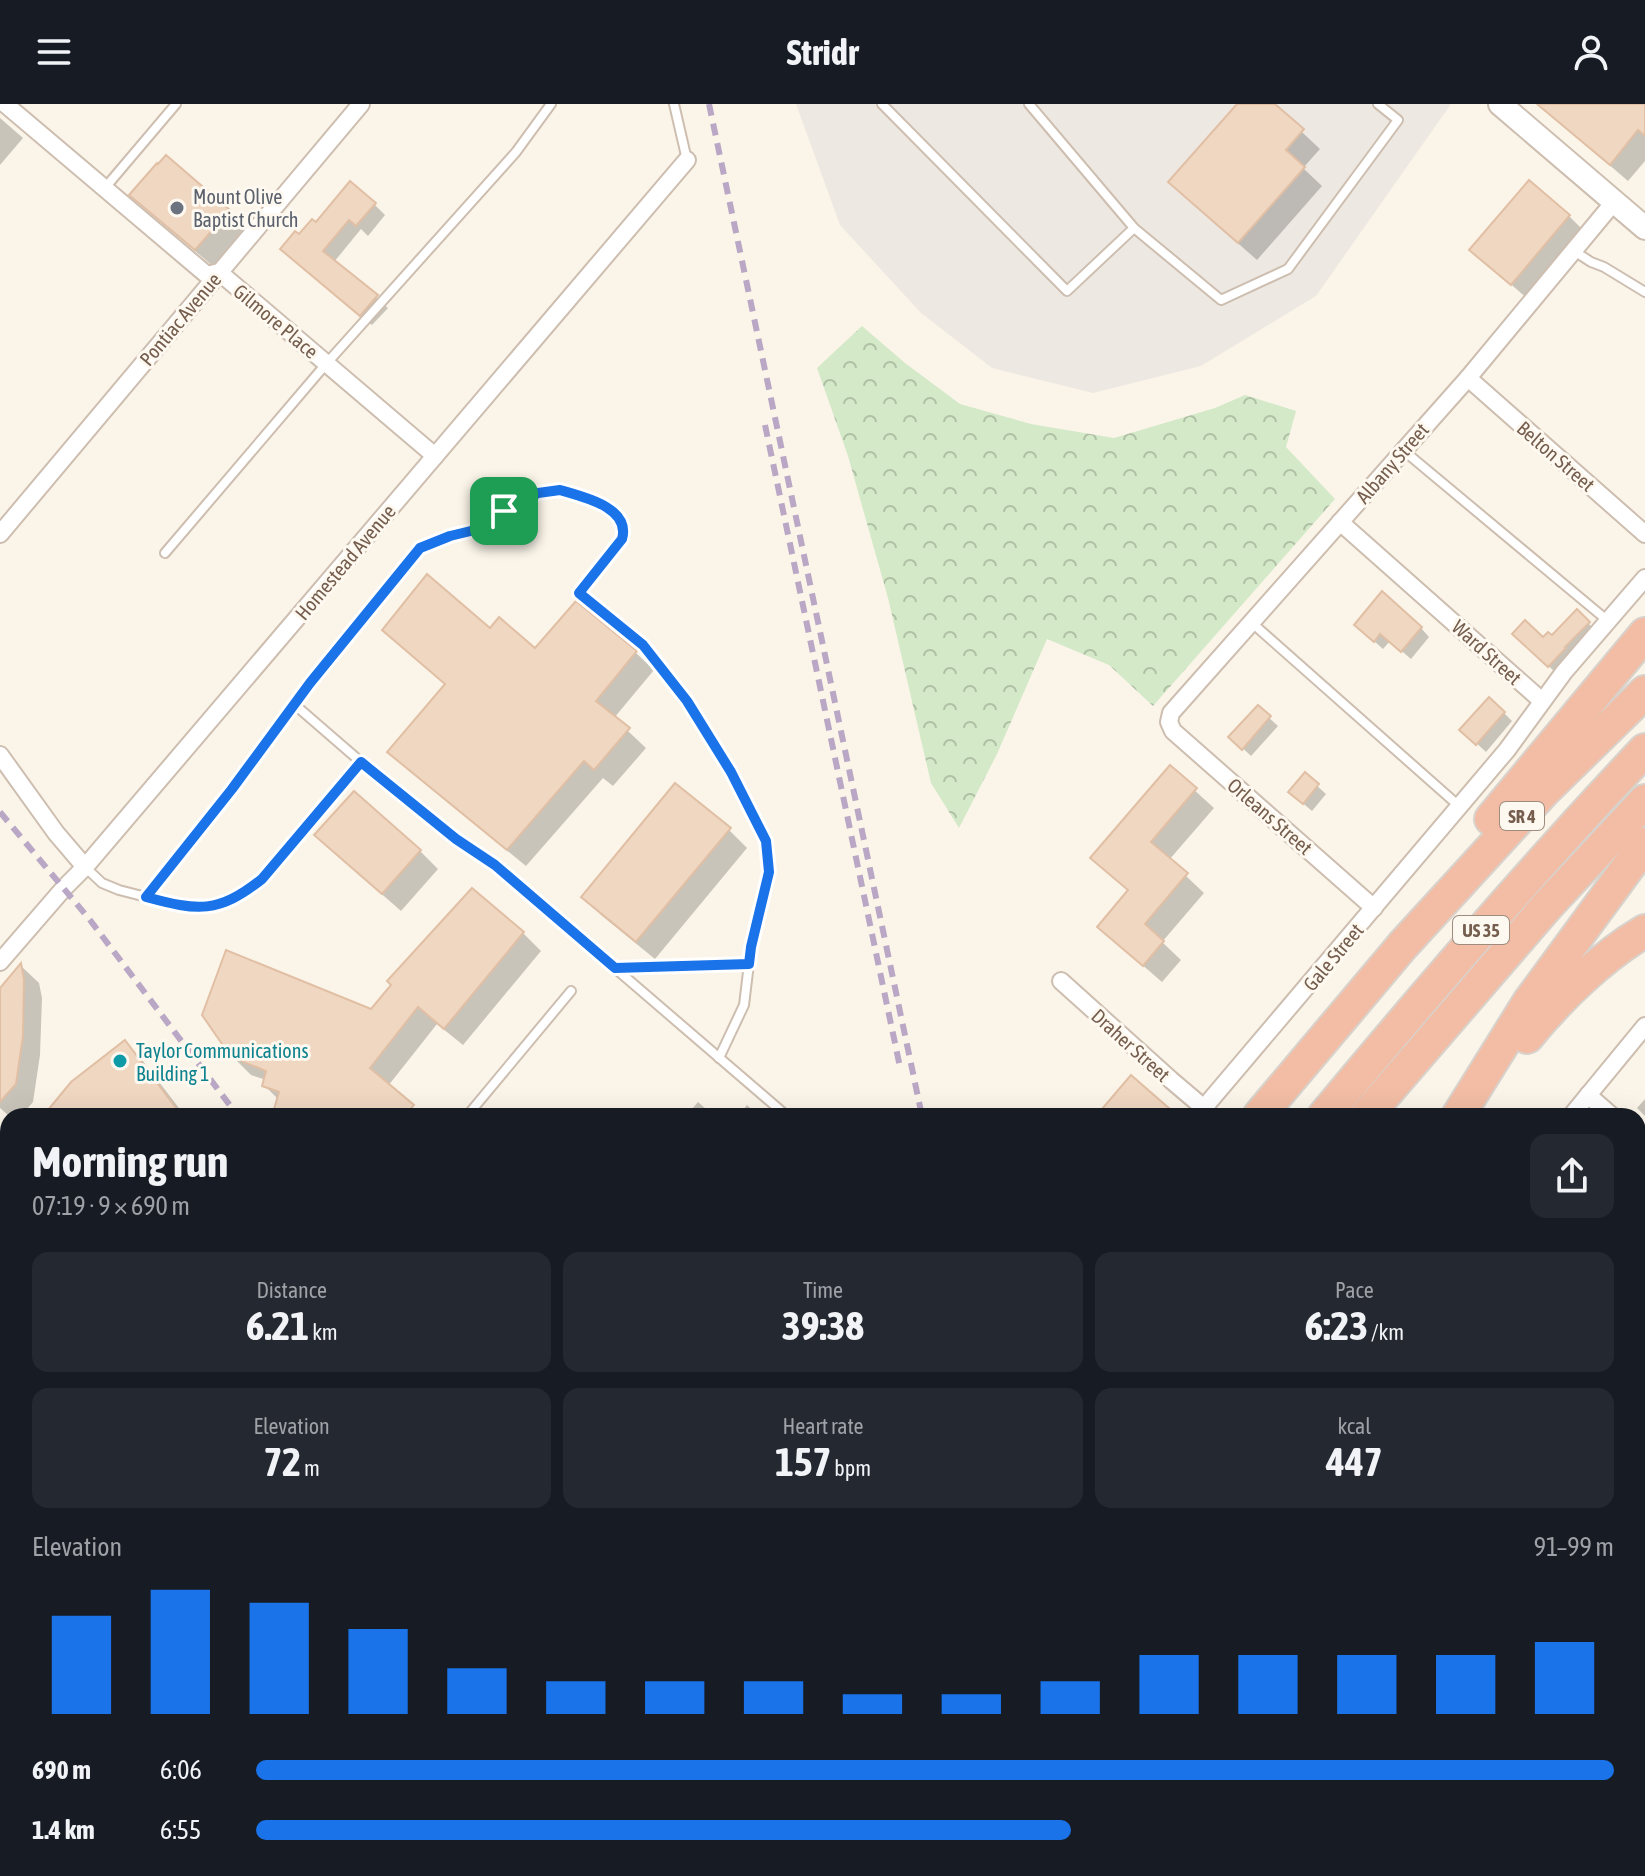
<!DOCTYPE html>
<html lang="en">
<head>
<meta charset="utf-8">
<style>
	body { margin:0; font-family:"Asap Condensed",sans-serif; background:#242831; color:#f1f3f6; height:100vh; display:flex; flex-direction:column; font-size:30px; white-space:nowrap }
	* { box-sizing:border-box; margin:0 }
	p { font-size:26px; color:#9ea1a6 }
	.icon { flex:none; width:44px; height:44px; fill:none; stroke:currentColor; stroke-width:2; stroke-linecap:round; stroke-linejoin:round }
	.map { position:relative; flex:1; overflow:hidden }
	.panel { position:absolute; left:0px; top:1004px; width:1646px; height:768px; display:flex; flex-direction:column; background:#171b24; border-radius:24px 24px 0 0; box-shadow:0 8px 32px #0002 }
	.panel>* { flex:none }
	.pin { position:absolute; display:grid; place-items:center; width:68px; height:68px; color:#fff; margin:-34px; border-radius:16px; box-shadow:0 4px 12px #0006 }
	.round { display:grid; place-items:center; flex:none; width:84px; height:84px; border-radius:16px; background:#242831 }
	.head { display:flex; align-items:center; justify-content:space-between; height:136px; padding:0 32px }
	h1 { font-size:44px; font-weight:700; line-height:60px }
	.figures { display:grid; grid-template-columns:repeat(3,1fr); gap:12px; height:136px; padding:8px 32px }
	.figures div { display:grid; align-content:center; border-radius:16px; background:#242831; text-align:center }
	.figures b { font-size:40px; font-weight:700 }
	.figures small { font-size:22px; font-weight:400 }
	.figures p { font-size:22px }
	.chart { height:224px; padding:16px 32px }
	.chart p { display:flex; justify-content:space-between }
	.chart svg { width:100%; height:144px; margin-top:8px; stroke:#1a73e8; stroke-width:6 }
	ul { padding:0 32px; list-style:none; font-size:26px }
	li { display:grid; grid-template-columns:128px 96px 1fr; align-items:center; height:60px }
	li i { height:20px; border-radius:10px; background:#1a73e8 }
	header { display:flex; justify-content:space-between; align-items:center; height:104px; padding:0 32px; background:#171b24; font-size:36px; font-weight:700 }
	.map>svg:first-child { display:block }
	.industrial { fill:#ede8e2 }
	.forest { fill:url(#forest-crowns) }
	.shadow { fill:#0003 }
	.building { fill:#efd7c2; stroke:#e1bfa4; stroke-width:2 }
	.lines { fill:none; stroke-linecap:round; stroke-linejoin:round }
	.service-casing { stroke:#cdbeb0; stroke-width:12 }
	.minor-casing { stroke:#cdbeb0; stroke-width:20 }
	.tertiary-casing { stroke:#cdbeb0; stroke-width:26 }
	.motorway-casing { stroke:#d8d2cd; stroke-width:36 }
	.service { stroke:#fff; stroke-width:8 }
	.minor { stroke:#fff; stroke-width:16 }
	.tertiary { stroke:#fff; stroke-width:22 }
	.motorway { stroke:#f2bda4; stroke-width:32 }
	.rail { stroke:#b9a7c5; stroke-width:6; stroke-dasharray:12 8; stroke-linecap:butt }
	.route-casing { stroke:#fff; stroke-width:16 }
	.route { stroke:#1a73e8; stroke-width:10 }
	.worship-dot { fill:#6b7280; stroke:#fef9f0; stroke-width:3 }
	.culture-dot { fill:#0f9aa8; stroke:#fef9f0; stroke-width:3 }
	.labels { text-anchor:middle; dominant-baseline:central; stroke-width:6; stroke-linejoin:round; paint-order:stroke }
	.shield { fill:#fef9f0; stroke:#9e8c7f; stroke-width:2 }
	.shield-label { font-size:18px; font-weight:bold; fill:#755e4e }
	.worship-label { font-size:20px; fill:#5b616d; stroke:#fef9f0; text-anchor:start }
	.street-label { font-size:20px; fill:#755e4e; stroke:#fef9f0 }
	.culture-label { font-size:20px; fill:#0d838f; stroke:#fef9f0; text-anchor:start }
</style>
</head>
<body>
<header><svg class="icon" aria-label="menu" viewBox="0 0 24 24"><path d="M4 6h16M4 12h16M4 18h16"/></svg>Stridr<svg class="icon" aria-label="person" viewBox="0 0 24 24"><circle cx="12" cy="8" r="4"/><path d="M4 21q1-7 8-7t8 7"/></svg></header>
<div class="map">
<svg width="1645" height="1772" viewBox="0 0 1645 1772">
	<defs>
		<pattern id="forest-crowns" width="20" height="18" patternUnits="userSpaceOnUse" patternTransform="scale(2)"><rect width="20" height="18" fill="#d3e9c8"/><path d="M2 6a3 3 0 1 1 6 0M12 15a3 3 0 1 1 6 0" fill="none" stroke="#b0c0a5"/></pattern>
	</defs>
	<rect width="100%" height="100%" fill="#fbf5e9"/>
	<polygon class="industrial" points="796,0 1451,0 1316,192 1201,262 1093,289 992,264 921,209 840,121"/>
	<polygon class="forest" points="862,222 905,259 960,300 1031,320 1114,334 1215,304 1245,291 1296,307 1286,343 1335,395 1153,602 1109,561 1047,535 997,650 959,724 931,679 888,494 848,352 817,264"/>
	<g class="shadow">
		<polygon points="1239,0 1272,0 1320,45 1303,64 1322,82 1257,156 1189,96"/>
		<polygon points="1538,0 1645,0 1645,57 1628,77"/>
		<polygon points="0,14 23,34 0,61"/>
		<polygon points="132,91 228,107 246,125 214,163 150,109"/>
		<polygon points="374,100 385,111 368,132 361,125 334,158 388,204 372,221 294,156 299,133 316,120"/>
		<polygon points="1569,112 1587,130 1530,197 1472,146"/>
		<polygon points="577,500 636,549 654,566 614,614 646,644 613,682 603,674 526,762 408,666 390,648 446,581 403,544 490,526 536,547"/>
		<polygon points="1577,508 1594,525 1555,568 1515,530 1544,536 1552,534"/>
		<polygon points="1421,524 1429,533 1411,555 1390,537 1383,545 1365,529"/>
		<polygon points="1258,604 1278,622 1251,652 1231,633"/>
		<polygon points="1504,609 1512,617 1486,648 1471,634"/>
		<polygon points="1170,664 1214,704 1169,756 1204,789 1162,838 1181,856 1162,878 1118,840 1129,788 1093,754"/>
		<polygon points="1305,671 1326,690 1312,707 1299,696"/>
		<polygon points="729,726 747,744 655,855 601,811 584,793"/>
		<polygon points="420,747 438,765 401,807 335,749"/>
		<polygon points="523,829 541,847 463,941 437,920 388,982 422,1012 277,1012 279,996 265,982 266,976 251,971 232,952 372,908"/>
		<polygon points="21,862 39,879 42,894 40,951 33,998 21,1012 9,1012 0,1004 0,887"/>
		<polygon points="125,939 143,957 185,1012 46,1012"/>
		<polygon points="1645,995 1645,1012 1637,1004"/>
		<polygon points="698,998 714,1012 686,1012"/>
		<polygon points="747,1001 759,1012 738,1012"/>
		<polygon points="7,1019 8,1020 8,1237 0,1230 0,1026"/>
		<polygon points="1638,1095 1645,1101 1645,1317 1638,1325"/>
		<polygon points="0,1307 8,1314 8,1455 0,1448"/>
	</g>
	<g class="building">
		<polygon points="1237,0 1275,0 1304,25 1286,46 1305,63 1238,139 1168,78"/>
		<polygon points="1537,0 1645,0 1645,32 1638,26 1610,61"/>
		<polygon points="166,51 230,106 195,146 129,91 157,59 158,60"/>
		<polygon points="1529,76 1570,111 1511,181 1469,146"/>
		<polygon points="350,77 376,99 356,122 349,116 323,147 378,191 360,212 280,145 295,127 299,130 312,115 316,118"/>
		<polygon points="427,470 490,524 499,513 535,544 576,497 637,547 596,597 630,624 594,666 584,657 507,746 387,648 445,580 382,526"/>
		<polygon points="1382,487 1422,523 1401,548 1380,530 1374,538 1354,521"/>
		<polygon points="1577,505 1590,518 1565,543 1566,544 1548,563 1512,530 1525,516 1543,533 1548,528 1552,531"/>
		<polygon points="1489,593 1505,608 1476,641 1459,626"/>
		<polygon points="1258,601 1271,612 1242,646 1228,633"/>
		<polygon points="1170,661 1197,684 1151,738 1188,769 1145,820 1164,837 1143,862 1097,823 1128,786 1090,754"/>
		<polygon points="1305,668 1319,680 1303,700 1288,688"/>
		<polygon points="675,679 731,724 636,838 581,793"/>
		<polygon points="354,687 421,746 382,790 314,731"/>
		<polygon points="472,784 524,828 444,925 418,903 370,964 414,1001 405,1012 272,1012 279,988 262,982 266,967 231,953 202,911 226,846 371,905 391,881 387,877"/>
		<polygon points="21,859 24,875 23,932 16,980 0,998 0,884"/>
		<polygon points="125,936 182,1012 43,1012 71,978"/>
		<polygon points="1131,971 1178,1012 1096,1012"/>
	</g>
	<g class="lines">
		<defs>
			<g id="service">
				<polyline points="674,0 687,56"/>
				<polyline points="882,0 1067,187 1134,124"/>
				<polyline points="1029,0 1134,124 1221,196 1288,165 1398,16 1378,0"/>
				<polyline points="104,85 176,0"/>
				<polyline points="1574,147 1591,158 1604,163 1645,188"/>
				<polyline points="1403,346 1608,517"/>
				<polyline points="165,449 326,260 516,48 551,0"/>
				<polyline points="1251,518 1459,702"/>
				<polyline points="294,600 361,658"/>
				<polyline points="85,763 102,779 119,786 181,802 195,804 227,798 243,790 262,775 361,658 456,735 495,761 787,1012"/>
				<polyline points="146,793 232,685 310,579 420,444 450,432 479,425 504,407 538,389 560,386 600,398 622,416 624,426 622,435 579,489 643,541 687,597 731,668 766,737 769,768 751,843 744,901 719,954"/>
				<polyline points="616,864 749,860"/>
				<polyline points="467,1012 571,887"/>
				<polyline points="1638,1343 1645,1335"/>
			</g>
			<g id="minor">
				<polyline points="5,0 207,171 219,168 435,352"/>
				<polyline points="1468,274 1645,430"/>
				<polyline points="1340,418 1542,597"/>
				<polyline points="0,430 361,0"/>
				<polyline points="0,651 56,729 85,763"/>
				<polyline points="1374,804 1173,627 1169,618 1171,609 1468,274 1614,98"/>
				<polyline points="0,858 64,784 85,763 687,56"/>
				<polyline points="1061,877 1171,976 1204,1004"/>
				<polyline points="1588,991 1612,1012"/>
				<polyline points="1197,1012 1507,646 1564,568 1645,474"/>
				<polyline points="1571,1012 1645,922"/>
				<polyline points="1638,1035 1645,1042"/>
				<polyline points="1638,1381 1645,1387"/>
				<polyline points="1297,1772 1304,1764"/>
			</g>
			<g id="tertiary">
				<polyline points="1500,0 1645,124"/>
				<polyline points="0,1268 8,1275"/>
				<polyline points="170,1772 177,1764"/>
			</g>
			<g id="motorway">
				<polyline points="1491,715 1645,530"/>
				<path d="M 1527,933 C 1558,895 1602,852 1645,827"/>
				<polyline points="1259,1012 1403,841 1543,688 1645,588"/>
				<path d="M 1324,1012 C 1428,887 1533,764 1645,646"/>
				<polyline points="1366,1012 1547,802 1645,697"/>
				<polyline points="1458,1012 1529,898 1645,740"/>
				<polyline points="0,1633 8,1638"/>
				<polyline points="0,1688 8,1693"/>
				<polyline points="12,1764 24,1772"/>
				<polyline points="110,1764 122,1772"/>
				<polyline points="275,1764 295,1772"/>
				<polyline points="360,1764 426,1767 455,1764"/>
				<polyline points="716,1772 719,1764"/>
				<polyline points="788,1772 793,1764"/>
				<polyline points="827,1772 832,1764"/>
				<polyline points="902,1772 909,1764"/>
				<polyline points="1001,1772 1003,1764"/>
			</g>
		</defs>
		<use href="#service" class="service-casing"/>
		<use href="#minor" class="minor-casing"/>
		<use href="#tertiary" class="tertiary-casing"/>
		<use href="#motorway" class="motorway-casing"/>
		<use href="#service" class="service"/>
		<use href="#minor" class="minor"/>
		<use href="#tertiary" class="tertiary"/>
		<use href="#motorway" class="motorway"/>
		<g class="rail">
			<polyline points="709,0 922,1012"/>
			<polyline points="765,321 900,963"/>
			<polyline points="0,708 90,816 238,1012"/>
			<polyline points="800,1764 806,1772"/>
			<polyline points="1081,1764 1083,1772"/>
		</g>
	</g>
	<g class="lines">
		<defs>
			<path id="route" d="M 560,386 C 583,393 631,403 622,435 L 579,489 L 643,541 L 687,597 L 731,668 L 766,737 L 769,768 L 751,843 L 749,860 L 615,864 L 495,761 L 456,735 L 361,658 L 262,775 C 218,810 198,807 146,793 L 232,685 L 310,579 L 420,444 L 450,432 L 479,425 L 504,407 L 538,389 Z"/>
		</defs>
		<use href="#route" class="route-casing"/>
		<use href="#route" class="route"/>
	</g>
	<circle class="worship-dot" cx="177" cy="104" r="8"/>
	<circle class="culture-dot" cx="120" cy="957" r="8"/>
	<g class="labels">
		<g class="shield">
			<rect x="1500" y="698" width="44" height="28" rx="6"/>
			<rect x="1453" y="812" width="56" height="28" rx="6"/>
		</g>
		<g class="shield-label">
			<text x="1522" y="712">SR 4</text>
			<text x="1481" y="826">US 35</text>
		</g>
		<g class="worship-label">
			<text x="193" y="92">Mount Olive<tspan x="193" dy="23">Baptist Church</tspan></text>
		</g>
		<g class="street-label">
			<text transform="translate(180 215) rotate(-50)">Pontiac Avenue</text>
			<text transform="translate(276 217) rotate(40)">Gilmore Place</text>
			<text transform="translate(1556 352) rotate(41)">Belton Street</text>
			<text transform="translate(1392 359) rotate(-49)">Albany Street</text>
			<text transform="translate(345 458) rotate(-50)">Homestead Avenue</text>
			<text transform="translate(1487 548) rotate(42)">Ward Street</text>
			<text transform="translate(1270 712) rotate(41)">Orleans Street</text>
			<text transform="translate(1333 853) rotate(-50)">Gale Street</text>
			<text transform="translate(1131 941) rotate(42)">Draher Street</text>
		</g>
		<g class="culture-label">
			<text x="136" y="946">Taylor Communications<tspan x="136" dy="23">Building 1</tspan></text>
		</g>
	</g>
</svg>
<div class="pin" style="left:504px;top:407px;background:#1e9e55"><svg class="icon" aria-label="arrive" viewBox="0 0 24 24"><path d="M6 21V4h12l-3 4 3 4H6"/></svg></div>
<section class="panel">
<div class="head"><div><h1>Morning run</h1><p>07:19 · 9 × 690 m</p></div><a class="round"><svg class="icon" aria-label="share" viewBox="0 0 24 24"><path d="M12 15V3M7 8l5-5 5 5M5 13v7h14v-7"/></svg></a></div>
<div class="figures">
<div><p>Distance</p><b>6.21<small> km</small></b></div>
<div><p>Time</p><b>39:38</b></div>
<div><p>Pace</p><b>6:23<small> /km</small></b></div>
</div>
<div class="figures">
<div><p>Elevation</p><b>72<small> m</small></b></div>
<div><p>Heart rate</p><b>157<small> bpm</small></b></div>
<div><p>kcal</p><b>447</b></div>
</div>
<div class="chart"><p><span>Elevation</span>91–99 m</p>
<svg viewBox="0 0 160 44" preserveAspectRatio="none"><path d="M5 44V14M15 44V6M25 44V10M35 44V18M45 44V30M55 44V34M65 44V34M75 44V34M85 44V38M95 44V38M105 44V34M115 44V26M125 44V26M135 44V26M145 44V26M155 44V22"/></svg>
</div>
<ul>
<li><b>690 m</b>6:06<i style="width:100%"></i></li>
<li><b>1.4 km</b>6:55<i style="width:60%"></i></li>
</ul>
</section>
</div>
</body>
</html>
